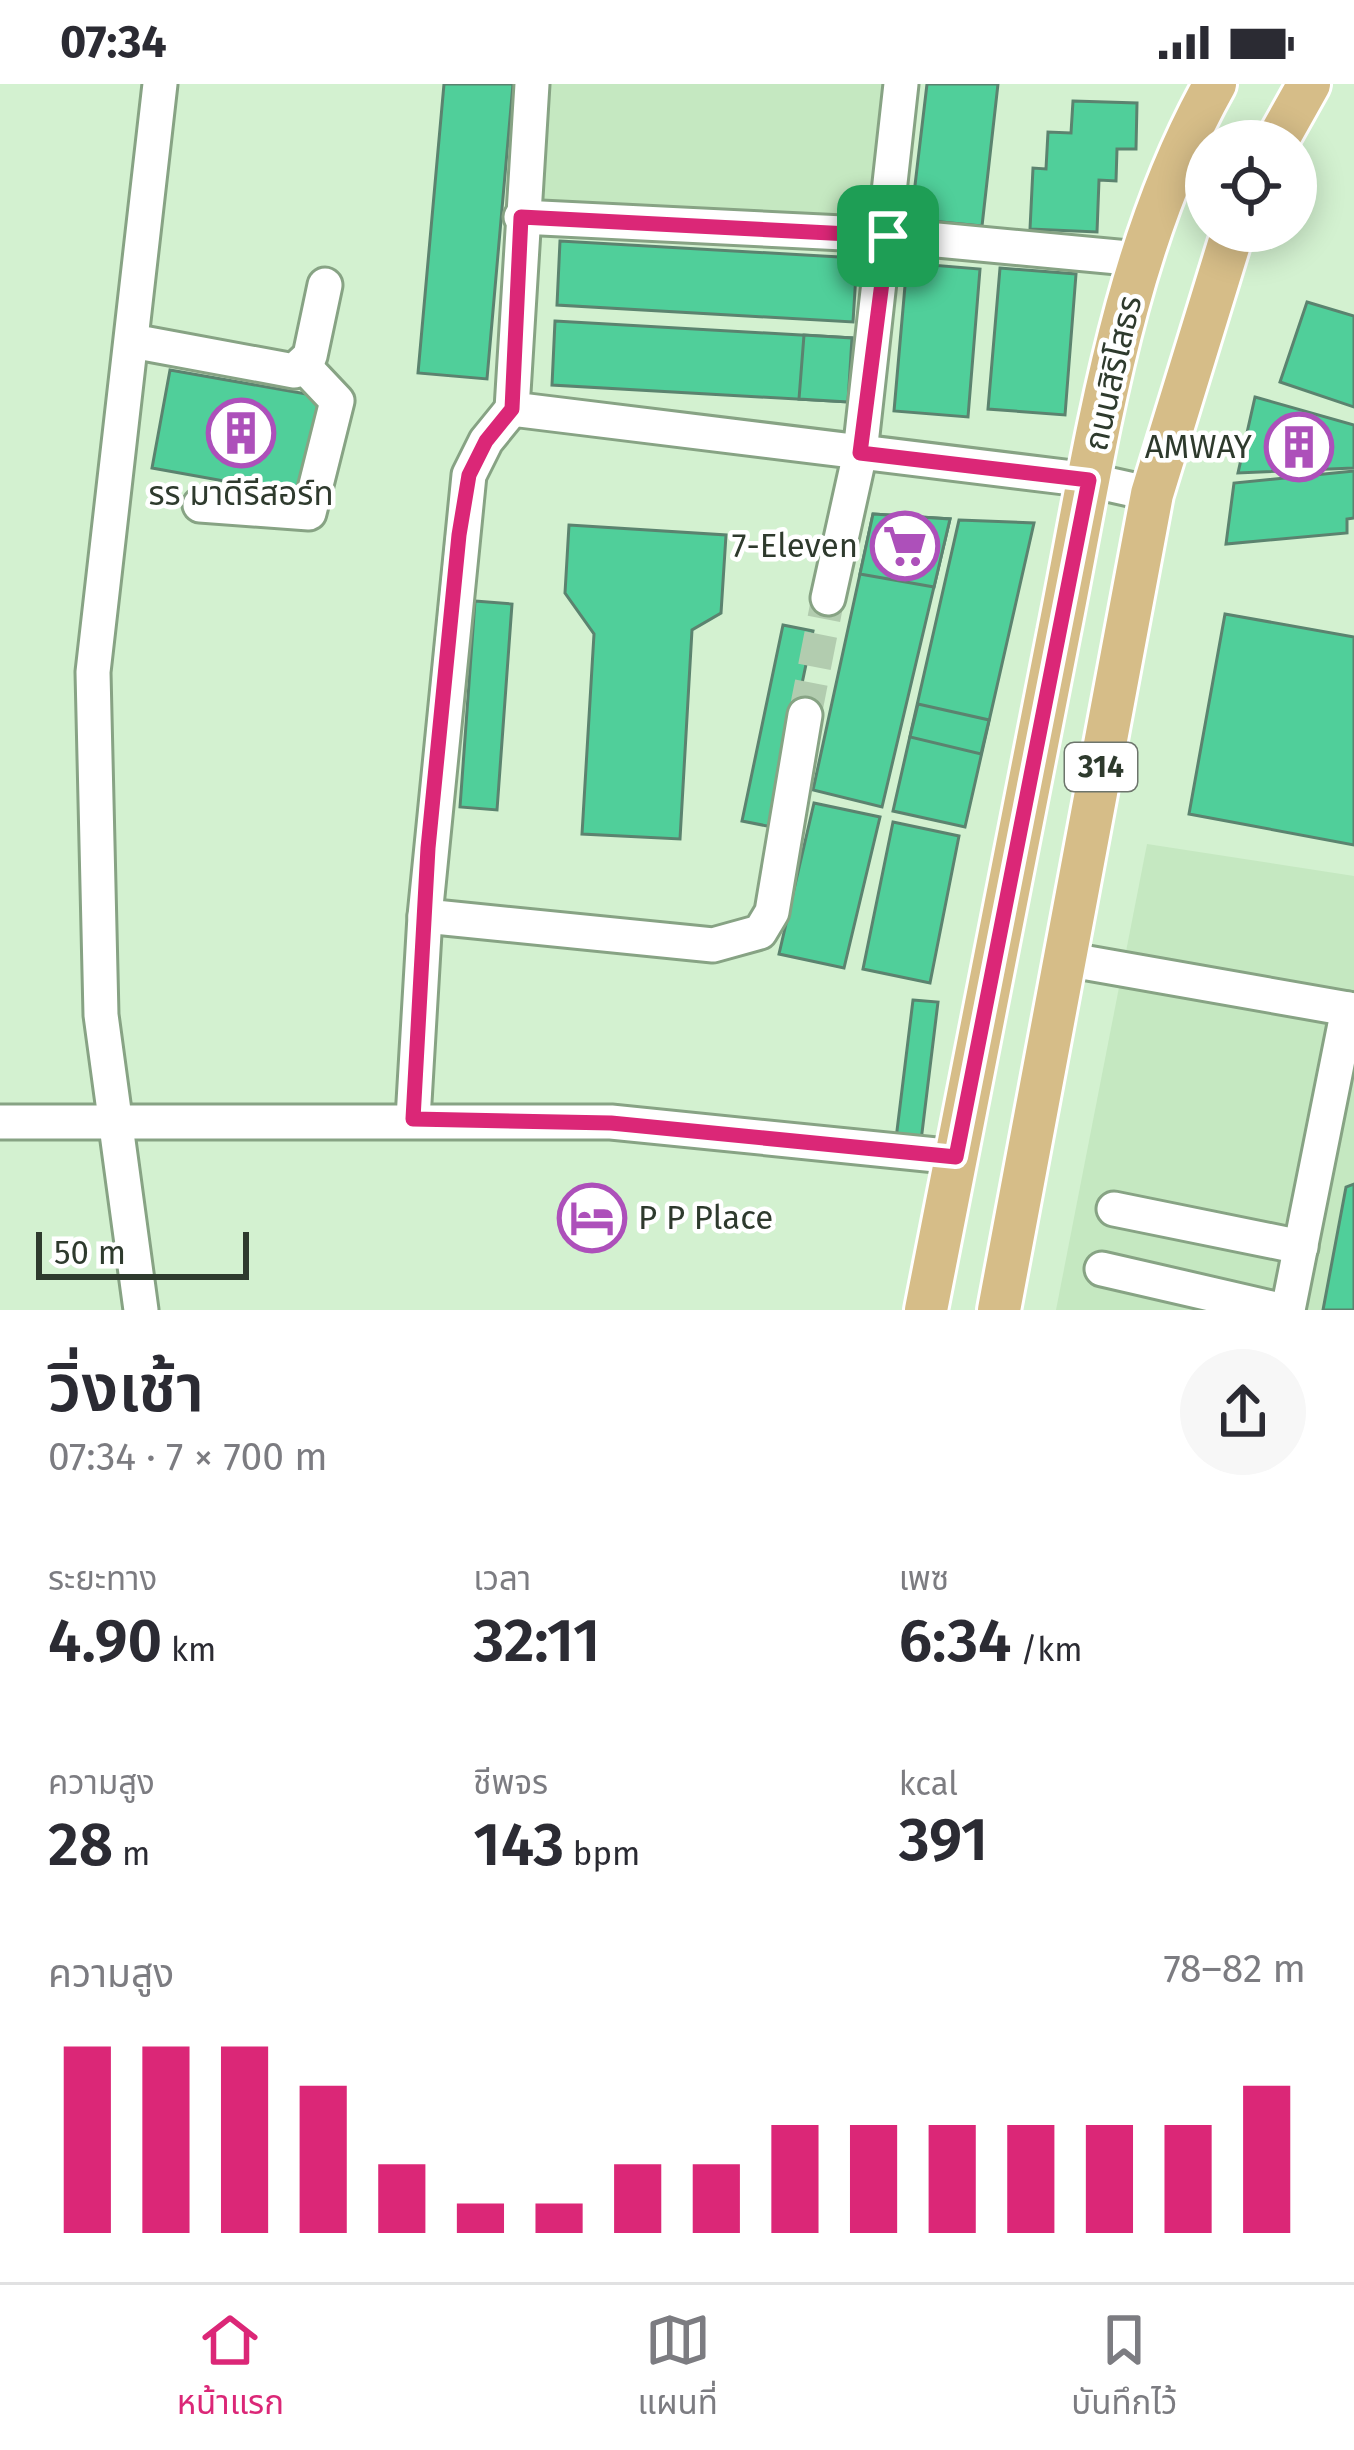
<!DOCTYPE html>
<html lang="th">
<head>
<meta charset="utf-8">
<style>
	body { margin:0; font-family:"Fira Sans","Noto Sans Thai",sans-serif; background:#f7f7f7; color:#2b2b33; height:100vh; display:flex; flex-direction:column; font-size:45px; white-space:nowrap }
	* { box-sizing:border-box; margin:0 }
	p { font-size:39px; color:#7c7c81 }
	.icon { flex:none; width:66px; height:66px; fill:none; stroke:currentColor; stroke-width:2; stroke-linecap:round; stroke-linejoin:round }
	.map { position:relative; height:1226px; overflow:hidden }
	.details { display:flex; flex-direction:column; background:#fff; flex:1 }
	.details>* { flex:none }
	.tools { position:absolute; left:1185px; top:36px; display:grid; gap:24px }
	.tools a { display:grid; place-items:center; width:132px; height:132px; border-radius:50%; background:#fff; box-shadow:0 6px 30px #0003; font-size:60px }
	.scale { position:absolute; left:36px; bottom:30px; width:213px; box-sizing:border-box; padding-left:12px; border:6px solid #2e3a2d; border-top:0; font-size:33px; line-height:42px; white-space:nowrap; color:#2e3a2d; -webkit-text-stroke:9px #fff; paint-order:stroke }
	.pin { position:absolute; display:grid; place-items:center; width:102px; height:102px; color:#fff; margin:-51px; border-radius:24px; box-shadow:0 6px 18px #0006 }
	.round { display:grid; place-items:center; flex:none; width:126px; height:126px; border-radius:63px; background:#f7f7f7 }
	.head { display:flex; align-items:center; justify-content:space-between; height:204px; padding:0 48px }
	h1 { font-size:66px; font-weight:600; line-height:90px }
	.stats { display:grid; grid-template-columns:repeat(3,1fr); gap:18px; height:204px; padding:12px 48px }
	.stats div { display:grid; align-content:center }
	.stats b { font-size:60px; font-weight:600 }
	.stats small { font-size:33px; font-weight:400 }
	.stats p { font-size:33px }
	.chart { height:336px; padding:24px 48px }
	.chart p { display:flex; justify-content:space-between }
	.chart svg { width:100%; height:216px; margin-top:12px; stroke:#db2777; stroke-width:6 }
	.status { display:flex; justify-content:space-between; align-items:center; height:84px; padding:0 60px; background:#fff; direction:ltr }
	.status svg { height:33px; fill:currentColor }
	.menu { display:flex; justify-content:space-around; align-items:center; height:168px; border-top:3px solid #e1e1e2; background:#fff; font-size:33px; color:#7c7c81 }
	.menu a { display:grid; justify-items:center; gap:6px }
	.menu .on { color:#db2777 }
	.map>svg:first-child { display:block }
	.built { fill:#c5e8c1 }
	.building { fill:#50cf9a; stroke:#5b836f; stroke-width:3 }
	.lines { fill:none; stroke-linecap:round; stroke-linejoin:round }
	.minor-tunnel { stroke:#b2ccaf; stroke-width:33; stroke-dasharray:33 16; stroke-linecap:butt }
	.minor-casing { stroke:#87a384; stroke-width:39 }
	.major-casing { stroke:#fff; stroke-width:48 }
	.minor { stroke:#fff; stroke-width:33 }
	.major { stroke:#d6bd88; stroke-width:42 }
	.route-casing { stroke:#fff; stroke-width:24 }
	.route { stroke:#db2777; stroke-width:15 }
	.labels { text-anchor:middle; dominant-baseline:central; stroke-width:9; stroke-linejoin:round; paint-order:stroke }
	.shield { fill:#fff; stroke:#6d756c; stroke-width:3 }
	.shield-label { font-size:30px; font-weight:bold; fill:#2e3a2d }
	.street-label { font-size:33px; fill:#2e3a2d; stroke:#fff }
	.poi-label { font-size:33px; fill:#2e3a2d; stroke:#fff; text-anchor:end }
</style>
</head>
<body>
<div class="status"><b>07:34</b><svg viewBox="0 0 49 12"><path d="M0 12V9h3v3zM5 12V6h3v6zM10 12V3h3v9zM15 12V0h3v12zM26 1h20v11H26zM47 4h2v5h-2z"/></svg></div>
<div class="map">
<svg width="1354" height="1226" viewBox="0 0 1354 1226">
	<rect width="100%" height="100%" fill="#d3f1d0"/>
	<g class="built">
		<polygon points="550,0 892,0 880,137 539,117"/>
		<polygon points="1147,760 1354,792 1354,1226 1056,1226"/>
	</g>
	<g class="building">
		<polygon points="444,0 513,0 487,295 418,289"/>
		<polygon points="927,0 998,0 982,142 911,135"/>
		<polygon points="1073,17 1137,19 1136,65 1117,65 1116,97 1099,96 1097,148 1030,145 1033,84 1046,85 1048,48 1071,49"/>
		<polygon points="560,157 857,174 853,238 557,221"/>
		<polygon points="907,179 980,185 968,333 894,327"/>
		<polygon points="1000,184 1076,190 1065,331 988,325"/>
		<polygon points="1307,218 1354,232 1354,323 1280,298"/>
		<polygon points="555,237 852,254 848,318 552,301"/>
		<polygon points="804,251 852,254 848,318 799,315"/>
		<polygon points="170,286 329,314 313,413 152,384"/>
		<polygon points="1255,313 1354,341 1354,384 1238,389"/>
		<polygon points="1354,387 1354,434 1347,435 1347,449 1226,460 1234,399"/>
		<polygon points="873,430 950,435 882,723 813,706"/>
		<polygon points="873,430 950,435 934,503 860,490"/>
		<polygon points="959,436 1034,439 965,743 893,727"/>
		<polygon points="569,441 726,451 721,529 692,546 680,755 582,750 594,550 565,509"/>
		<polygon points="475,517 512,520 497,726 460,723"/>
		<polygon points="1225,530 1354,553 1354,761 1189,730"/>
		<polygon points="783,541 813,547 772,743 742,737"/>
		<polygon points="918,620 989,636 981,670 910,653"/>
		<polygon points="814,719 880,733 844,884 779,870"/>
		<polygon points="893,738 959,752 930,899 863,885"/>
		<polygon points="913,916 938,918 921,1057 896,1055"/>
		<polygon points="1354,1100 1354,1226 1323,1226 1346,1103"/>
	</g>
	<g class="lines">
		<polyline class="minor-tunnel" points="805,631 828,514"/>
		<defs>
			<g id="minor">
				<polyline points="532,0 512,325 1089,396 1152,410"/>
				<polyline points="521,133 884,151 1139,175"/>
				<polyline points="132,257 294,287 310,272 325,201"/>
				<polyline points="512,325 486,357 469,391 425,832 713,861 760,848 772,828 805,631"/>
				<polyline points="200,421 309,429 337,317 303,281"/>
				<polyline points="828,514 860,369 901,0"/>
				<polyline points="1065,875 1354,926"/>
				<polyline points="413,1035 425,832"/>
				<polyline points="0,1038 611,1038 956,1073"/>
				<polyline points="1114,1125 1301,1163"/>
				<polyline points="1102,1185 1280,1226"/>
				<polyline points="141,1226 101,931 93,588 160,0"/>
				<polyline points="1288,1226 1348,925"/>
			</g>
			<g id="major">
				<polyline points="1277,57 1309,0"/>
				<path d="M 926,1226 C 971,1000 1015,774 1059,548 C 1096,363 1121,167 1215,0"/>
				<polyline points="999,1226 1152,410 1233,147"/>
			</g>
		</defs>
		<use href="#minor" class="minor-casing"/>
		<use href="#major" class="major-casing"/>
		<use href="#minor" class="minor"/>
		<use href="#major" class="major"/>
	</g>
	<g class="lines">
		<defs>
			<polygon id="route" points="521,133 888,152 860,369 1089,396 956,1073 611,1039 413,1035 428,764 459,451 469,391 486,357 512,325"/>
		</defs>
		<use href="#route" class="route-casing"/>
		<use href="#route" class="route"/>
	</g>
	<defs>
		<symbol id="building-ring" viewBox="-11 -11 22 22"><circle r="9.5" fill="#fff" stroke="#ad50ba" stroke-width="1.5"/><path d="M-4-6H4V6H1V3H-1V6H-4ZM-2.5-4.3h1.7v1.8h-1.7ZM.8-4.3h1.7v1.8H.8ZM-2.5-1h1.7V.8h-1.7ZM.8-1h1.7V.8H.8Z" fill="#ad50ba"/></symbol>
		<symbol id="supermarket-ring" viewBox="-11 -11 22 22"><circle r="9.5" fill="#fff" stroke="#ad50ba" stroke-width="1.5"/><path d="M-6-5.5h2.5l.6 2H6L4.5 2H-2.5L-4.4-4H-6ZM-1.5 3.2a1.3 1.3 0 1 0 .1 0ZM3 3.2a1.3 1.3 0 1 0 .1 0Z" fill="#ad50ba"/></symbol>
		<symbol id="hotel-ring" viewBox="-11 -11 22 22"><circle r="9.5" fill="#fff" stroke="#ad50ba" stroke-width="1.5"/><path d="M-6-4.5h1.5V1H6V5H4.5V3h-9V5H-6ZM-4 0a1.8 1.8 0 1 1 3.6 0ZM.5 0V-2.5h3Q6-2.5 6 0Z" fill="#ad50ba"/></symbol>
	</defs>
	<g fill-rule="evenodd">
		<use href="#building-ring" x="203" y="311" width="76" height="76"/>
		<use href="#building-ring" x="1261" y="325" width="76" height="76"/>
		<use href="#supermarket-ring" x="867" y="424" width="76" height="76"/>
		<use href="#hotel-ring" x="554" y="1096" width="76" height="76"/>
	</g>
	<g class="labels">
		<rect class="shield" x="1065" y="659" width="72" height="48" rx="9"/>
		<g class="shield-label">
			<text x="1101" y="683">314</text>
		</g>
		<g class="street-label">
			<text transform="translate(1113 289) rotate(-77)">ถนนสิริโสธร</text>
		</g>
		<g class="poi-label">
			<text x="1252" y="363">AMWAY</text>
			<text x="241" y="410" text-anchor="middle">รร มาดีรีสอร์ท</text>
			<text x="858" y="462">7-Eleven</text>
			<text x="638" y="1134" text-anchor="start">P P Place</text>
		</g>
	</g>
</svg>
<div class="tools">
<a><svg class="icon" aria-label="locate" viewBox="0 0 24 24"><circle cx="12" cy="12" r="6"/><path d="M12 2v4M12 18v4M2 12h4M18 12h4"/></svg></a>
</div>
<div class="scale">50 m</div>
<div class="pin" style="left:888px;top:152px;background:#1e9e55"><svg class="icon" aria-label="arrive" viewBox="0 0 24 24"><path d="M6 21V4h12l-3 4 3 4H6"/></svg></div>
</div>
<section class="details">
<div class="head"><div><h1>วิ่งเช้า</h1><p>07:34 · 7 × 700 m</p></div><a class="round"><svg class="icon" aria-label="share" viewBox="0 0 24 24"><path d="M12 15V3M7 8l5-5 5 5M5 13v7h14v-7"/></svg></a></div>
<div class="stats">
<div><p>ระยะทาง</p><b>4.90<small> km</small></b></div>
<div><p>เวลา</p><b>32:11</b></div>
<div><p>เพซ</p><b>6:34<small> /km</small></b></div>
</div>
<div class="stats">
<div><p>ความสูง</p><b>28<small> m</small></b></div>
<div><p>ชีพจร</p><b>143<small> bpm</small></b></div>
<div><p>kcal</p><b>391</b></div>
</div>
<div class="chart"><p><span>ความสูง</span>78–82 m</p>
<svg viewBox="0 0 160 44" preserveAspectRatio="none"><path d="M5 44V6M15 44V6M25 44V6M35 44V14M45 44V30M55 44V38M65 44V38M75 44V30M85 44V30M95 44V22M105 44V22M115 44V22M125 44V22M135 44V22M145 44V22M155 44V14"/></svg>
</div>
</section>
<nav class="menu">
<a class="on"><svg class="icon" aria-label="home" viewBox="0 0 24 24"><path d="M3 11l9-7 9 7M6 9v11h12V9"/></svg>หน้าแรก</a>
<a><svg class="icon" aria-label="map" viewBox="0 0 24 24"><path d="M3 6l6-2 6 2 6-2v14l-6 2-6-2-6 2zM9 4v14M15 6v14"/></svg>แผนที่</a>
<a><svg class="icon" aria-label="saved" viewBox="0 0 24 24"><path d="M7 4h10v16l-5-4-5 4z"/></svg>บันทึกไว้</a>
</nav>
</body>
</html>
